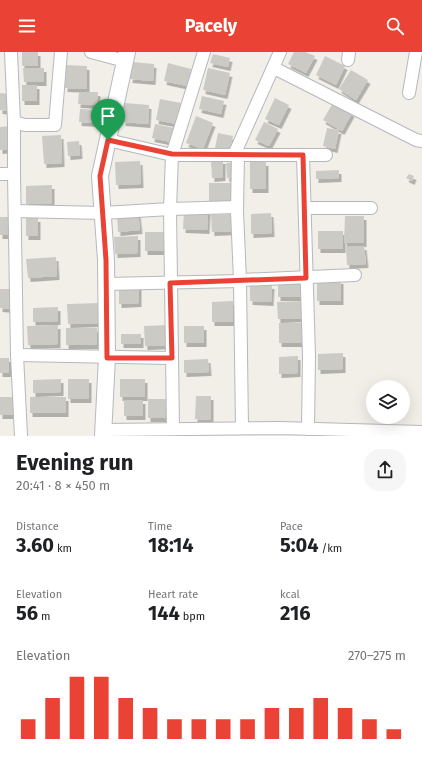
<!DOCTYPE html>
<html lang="en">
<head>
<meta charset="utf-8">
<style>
	body { margin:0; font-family:"Fira Sans",sans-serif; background:#f6f6f6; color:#202124; height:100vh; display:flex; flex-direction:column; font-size:15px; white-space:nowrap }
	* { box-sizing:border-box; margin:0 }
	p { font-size:13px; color:#757577 }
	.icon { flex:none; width:22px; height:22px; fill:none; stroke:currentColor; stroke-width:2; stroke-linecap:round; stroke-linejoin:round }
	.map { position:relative; height:384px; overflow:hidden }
	.panel { display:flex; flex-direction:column; background:#fff; flex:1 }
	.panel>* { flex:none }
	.buttons { position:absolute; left:366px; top:328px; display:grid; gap:8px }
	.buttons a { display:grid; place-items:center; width:44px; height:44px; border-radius:50%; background:#fff; box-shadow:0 4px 16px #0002; font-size:20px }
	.pin { position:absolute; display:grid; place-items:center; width:34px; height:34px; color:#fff; margin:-41px -17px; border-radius:50% 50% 50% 0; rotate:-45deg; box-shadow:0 0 4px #0007 }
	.pin .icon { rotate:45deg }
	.round { display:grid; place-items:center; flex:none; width:42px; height:42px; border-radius:16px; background:#f6f6f6 }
	.summary { display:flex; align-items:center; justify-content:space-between; height:68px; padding:0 16px }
	h1 { font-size:22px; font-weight:700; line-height:30px }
	.figures { display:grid; grid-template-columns:repeat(3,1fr); gap:6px; height:68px; padding:4px 16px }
	.figures div { display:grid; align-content:center }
	.figures b { font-size:20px; font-weight:700 }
	.figures small { font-size:11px; font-weight:400 }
	.figures p { font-size:11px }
	.chart { height:112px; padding:8px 16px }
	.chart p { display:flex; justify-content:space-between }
	.chart svg { width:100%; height:72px; margin-top:4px; stroke:#ea4335; stroke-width:6 }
	header { display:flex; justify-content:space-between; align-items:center; height:52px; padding:0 16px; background:#ea4335; color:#fff; font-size:18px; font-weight:700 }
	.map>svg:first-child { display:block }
	.building { fill:#cccac5; filter:url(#shadow) }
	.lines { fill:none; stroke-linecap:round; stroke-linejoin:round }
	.street-casing { stroke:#b5b8bc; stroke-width:14 }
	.secondary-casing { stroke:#b6babf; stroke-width:18 }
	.street { stroke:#fff; stroke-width:12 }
	.secondary { stroke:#fff; stroke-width:16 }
	.route-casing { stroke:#fff; stroke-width:8 }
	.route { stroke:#ea4335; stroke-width:5 }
</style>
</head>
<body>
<header><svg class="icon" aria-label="menu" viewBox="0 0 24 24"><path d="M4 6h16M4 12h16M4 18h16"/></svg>Pacely<svg class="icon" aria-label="search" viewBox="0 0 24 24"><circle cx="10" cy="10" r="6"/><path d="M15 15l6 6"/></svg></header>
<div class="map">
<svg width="422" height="384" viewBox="0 0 422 384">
	<defs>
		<filter id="shadow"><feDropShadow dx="2.5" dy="4" stdDeviation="0" flood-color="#0004"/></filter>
	</defs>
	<rect width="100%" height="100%" fill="#f1efe8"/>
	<g class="building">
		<rect x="22" y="0" width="16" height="14"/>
		<polygon points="294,0 305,0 315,4 306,21 288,12"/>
		<polygon points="213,2 230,6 228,15 210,11"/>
		<polygon points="325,4 345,14 336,33 316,23"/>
		<polygon points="132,10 154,12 153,29 130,27"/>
		<polygon points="168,11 191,17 187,34 164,29"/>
		<polygon points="66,13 87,14 87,37 65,36"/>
		<polygon points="23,16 44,16 44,30 24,30"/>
		<polygon points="208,16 230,21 225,43 203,38"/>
		<polygon points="351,18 368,28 356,48 339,37"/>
		<rect x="22" y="33" width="15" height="16"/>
		<polygon points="79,40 98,40 97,53 78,52"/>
		<polygon points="0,41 10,42 9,59 0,58"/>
		<polygon points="202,44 224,49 221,62 199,57"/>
		<polygon points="275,46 289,53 279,73 265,67"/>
		<polygon points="160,47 181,51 177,72 156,68"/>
		<polygon points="124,51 149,53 148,72 123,70"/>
		<polygon points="333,51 352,61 342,79 323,68"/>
		<polygon points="80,57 97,58 96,71 79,70"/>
		<polygon points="196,64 213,71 203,97 186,91"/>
		<polygon points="264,70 278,77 269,94 255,88"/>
		<polygon points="155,72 174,76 171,90 152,86"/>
		<polygon points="11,74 13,97 0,98 0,75"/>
		<polygon points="327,76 339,78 335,97 323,94"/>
		<polygon points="218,81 233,84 230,99 215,96"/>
		<polygon points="61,83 62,111 44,112 42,84"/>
		<polygon points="79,89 80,103 68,104 67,90"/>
		<polygon points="211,108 223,108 223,125 212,126"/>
		<polygon points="140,109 141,132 116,133 115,110"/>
		<polygon points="237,110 238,125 227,126 226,111"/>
		<rect x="250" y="110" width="16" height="27"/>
		<polygon points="339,118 339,126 316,127 316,119"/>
		<polygon points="409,122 414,124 412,129 406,126"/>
		<rect x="209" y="131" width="26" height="19"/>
		<polygon points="52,133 52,152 26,152 26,134"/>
		<polygon points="184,159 208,159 207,178 183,177"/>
		<polygon points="138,161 140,178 118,180 117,162"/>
		<polygon points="271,161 272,181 251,182 251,162"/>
		<polygon points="234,162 235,179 212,180 211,163"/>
		<polygon points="345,164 364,164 364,191 344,191"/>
		<rect x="0" y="165" width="9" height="18"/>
		<rect x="26" y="166" width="12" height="18"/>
		<rect x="318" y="179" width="25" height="18"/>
		<rect x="145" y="180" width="24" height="19"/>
		<polygon points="138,184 138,201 115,202 114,185"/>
		<polygon points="364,194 366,212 347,213 346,195"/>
		<polygon points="56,205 57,224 28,226 26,207"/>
		<rect x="317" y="228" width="24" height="21"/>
		<polygon points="303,231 304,245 278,245 278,232"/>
		<polygon points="119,232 139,232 139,251 119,252"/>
		<polygon points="250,232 272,233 271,250 250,249"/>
		<polygon points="0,237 13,237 12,257 0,256"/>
		<polygon points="233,249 233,270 212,270 212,250"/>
		<polygon points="305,249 305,266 278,267 277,250"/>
		<polygon points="99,251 99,271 68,272 67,252"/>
		<polygon points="58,255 58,269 33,270 33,256"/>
		<polygon points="279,271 304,271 305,291 279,291"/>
		<polygon points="58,273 58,292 28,293 27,274"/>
		<polygon points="170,273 171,293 145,294 144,274"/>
		<rect x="184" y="274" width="20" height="17"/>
		<rect x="66" y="276" width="31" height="17"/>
		<rect x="121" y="282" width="20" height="10"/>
		<polygon points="343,301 343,317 318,318 318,302"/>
		<polygon points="298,304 298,321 279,322 279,305"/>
		<rect x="0" y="306" width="9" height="15"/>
		<polygon points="208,307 209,320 184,321 184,308"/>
		<polygon points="61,327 61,340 33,341 33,328"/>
		<rect x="68" y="327" width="21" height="20"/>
		<rect x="120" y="327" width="25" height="18"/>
		<polygon points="196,344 211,344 211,368 195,367"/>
		<rect x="0" y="345" width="15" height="18"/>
		<rect x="30" y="345" width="36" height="16"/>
		<rect x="148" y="347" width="23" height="19"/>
		<rect x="124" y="348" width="19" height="16"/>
	</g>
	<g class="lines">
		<defs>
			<g id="street">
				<polyline points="11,0 14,70 25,73 55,73 61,0"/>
				<polyline points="91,0 125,9"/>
				<polyline points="348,8 349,0"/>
				<polyline points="274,16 416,88 422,89"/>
				<polyline points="409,41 416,0"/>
				<polyline points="108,88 172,103 234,103 280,0"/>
				<polyline points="234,103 326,103"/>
				<polyline points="238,103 237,159 240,228 242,376"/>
				<polyline points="303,103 309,304 308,377"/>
				<polyline points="0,122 14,122 14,70"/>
				<polyline points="14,122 17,303 21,384"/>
				<polyline points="305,156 371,156"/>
				<polyline points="15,159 103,161 170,157 237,155"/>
				<polyline points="240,228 355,223"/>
				<polyline points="106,232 240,229"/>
				<polyline points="17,303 172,306"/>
				<polyline points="173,377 170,157 172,103 204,0"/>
				<polyline points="104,378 280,376 422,380"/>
			</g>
			<polyline id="secondary" points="103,384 107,305 106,208 100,124 127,0"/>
		</defs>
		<use href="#street" class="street-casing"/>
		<use href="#secondary" class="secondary-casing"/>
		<use href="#street" class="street"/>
		<use href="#secondary" class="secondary"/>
	</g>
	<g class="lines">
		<defs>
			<polygon id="route" points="108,88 172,102 303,103 306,226 170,231 172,306 107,306 106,208 100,124"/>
		</defs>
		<use href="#route" class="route-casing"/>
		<use href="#route" class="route"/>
	</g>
</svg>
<div class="buttons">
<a><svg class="icon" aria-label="layers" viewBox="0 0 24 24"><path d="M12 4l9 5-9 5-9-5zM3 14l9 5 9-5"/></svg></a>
</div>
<div class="pin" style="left:108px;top:88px;background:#1e9e55"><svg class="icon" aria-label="arrive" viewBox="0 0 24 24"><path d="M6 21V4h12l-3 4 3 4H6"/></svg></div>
</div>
<section class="panel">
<div class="summary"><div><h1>Evening run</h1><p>20:41 · 8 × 450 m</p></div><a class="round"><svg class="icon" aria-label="share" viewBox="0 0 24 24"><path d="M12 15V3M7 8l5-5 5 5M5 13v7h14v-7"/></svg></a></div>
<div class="figures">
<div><p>Distance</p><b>3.60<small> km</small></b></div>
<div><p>Time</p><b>18:14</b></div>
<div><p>Pace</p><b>5:04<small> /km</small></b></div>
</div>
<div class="figures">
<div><p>Elevation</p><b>56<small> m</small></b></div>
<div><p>Heart rate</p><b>144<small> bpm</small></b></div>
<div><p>kcal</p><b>216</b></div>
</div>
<div class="chart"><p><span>Elevation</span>270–275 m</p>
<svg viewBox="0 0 160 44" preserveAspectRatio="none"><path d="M5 44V32M15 44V19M25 44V6M35 44V6M45 44V19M55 44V25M65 44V32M75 44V32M85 44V32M95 44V32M105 44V25M115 44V25M125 44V19M135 44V25M145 44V32M155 44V38"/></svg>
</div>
</section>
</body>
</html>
